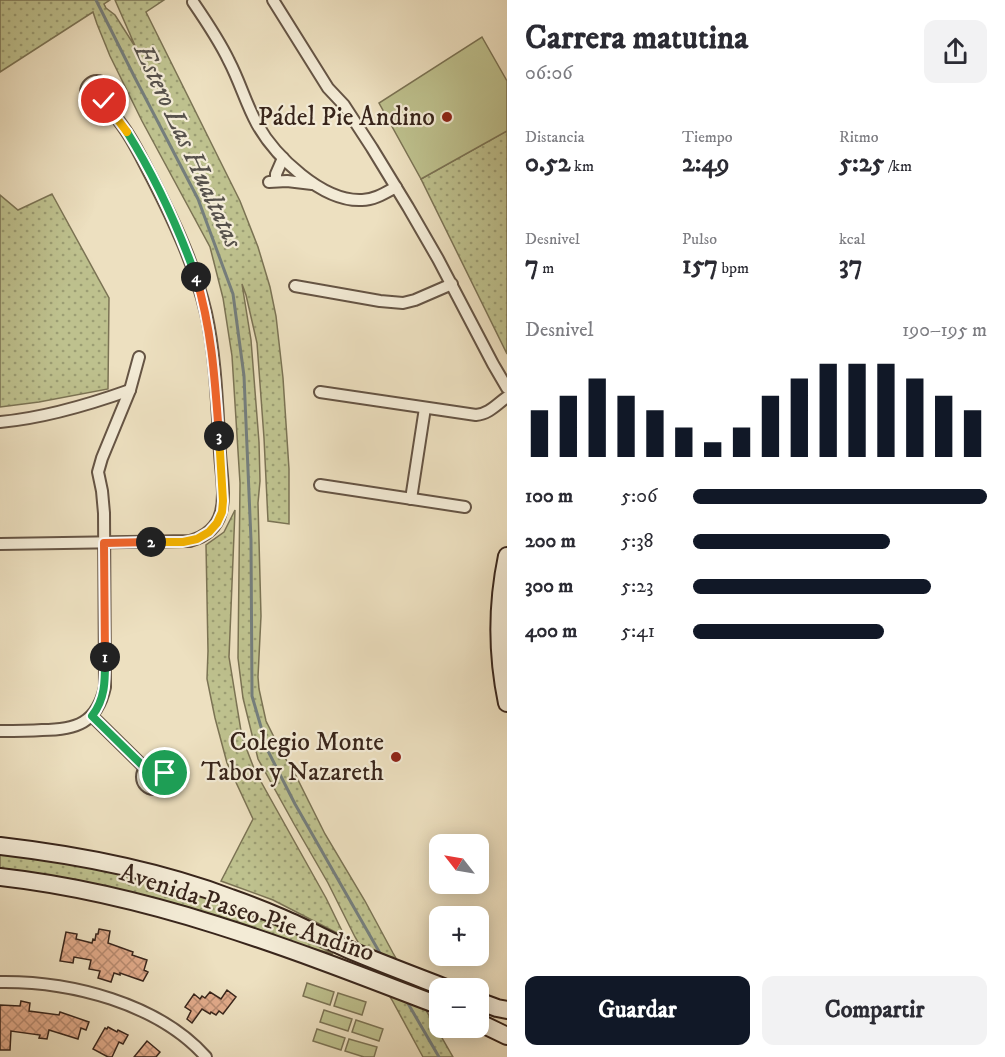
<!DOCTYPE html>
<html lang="es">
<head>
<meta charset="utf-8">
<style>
	body { margin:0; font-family:"IM FELL DW Pica",serif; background:#f2f2f3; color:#2b2b33; height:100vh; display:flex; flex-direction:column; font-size:22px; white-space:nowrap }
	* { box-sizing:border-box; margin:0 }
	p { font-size:20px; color:#7c7c81 }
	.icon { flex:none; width:33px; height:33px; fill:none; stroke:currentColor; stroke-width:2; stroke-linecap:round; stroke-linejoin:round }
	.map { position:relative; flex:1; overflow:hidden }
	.details { display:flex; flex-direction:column; background:#fff; width:498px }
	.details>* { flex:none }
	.needle { width:39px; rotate:301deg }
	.buttons { position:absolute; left:429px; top:834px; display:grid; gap:12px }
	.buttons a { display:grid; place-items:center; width:60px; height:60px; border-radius:12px; background:#fff; box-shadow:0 3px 15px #0003; font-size:30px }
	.pin { position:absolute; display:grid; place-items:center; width:51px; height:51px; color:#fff; margin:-26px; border:3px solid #fff; border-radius:50%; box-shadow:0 2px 6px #0007 }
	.km { position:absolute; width:30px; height:30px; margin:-15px; border-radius:50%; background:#222; color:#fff; font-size:16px; line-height:30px; text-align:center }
	.round { display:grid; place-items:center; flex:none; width:63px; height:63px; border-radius:12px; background:#f2f2f3 }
	.headline { display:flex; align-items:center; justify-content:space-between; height:102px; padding:0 18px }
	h1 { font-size:33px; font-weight:800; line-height:45px }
	.metrics { display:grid; grid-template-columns:repeat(3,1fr); gap:9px; height:102px; padding:6px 18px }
	.metrics div { display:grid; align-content:center }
	.metrics b { font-size:26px; font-weight:800 }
	.metrics small { font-size:16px; font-weight:400 }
	.metrics p { font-size:16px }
	.chart { height:168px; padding:12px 18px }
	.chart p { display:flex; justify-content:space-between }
	.chart svg { width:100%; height:108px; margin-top:6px; stroke:#111827; stroke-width:6 }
	.action { display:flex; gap:12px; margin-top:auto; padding:12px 18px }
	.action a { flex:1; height:69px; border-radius:12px; background:#111827; color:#fff; font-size:24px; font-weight:800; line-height:69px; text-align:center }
	.action a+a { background:#f2f2f3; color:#2b2b33 }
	ul { padding:0 18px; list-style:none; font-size:20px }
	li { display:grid; grid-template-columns:96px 72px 1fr; align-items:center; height:45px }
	li i { height:15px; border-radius:8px; background:#111827 }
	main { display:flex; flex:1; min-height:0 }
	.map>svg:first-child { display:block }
	.green { fill:url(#green-dots); stroke:#7b7354; stroke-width:1.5 }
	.pitch { fill:#bec18e; stroke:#7b7354; stroke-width:1.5 }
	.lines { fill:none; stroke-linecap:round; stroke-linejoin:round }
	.stream { stroke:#757e7c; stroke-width:3 }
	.building { fill:url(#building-cross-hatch); stroke:#38251b; stroke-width:1.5 }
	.street-casing { stroke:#655444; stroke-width:14 }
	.secondary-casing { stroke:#38251b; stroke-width:20 }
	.street { stroke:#f3ebd6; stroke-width:10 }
	.secondary { stroke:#f3ebd6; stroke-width:16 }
	.split-1-casing { stroke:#fff; stroke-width:12 }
	.split-2-casing { stroke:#fff; stroke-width:12 }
	.split-3-casing { stroke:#fff; stroke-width:12 }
	.split-4-casing { stroke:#fff; stroke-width:12 }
	.split-5-casing { stroke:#fff; stroke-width:12 }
	.split-6-casing { stroke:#fff; stroke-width:12 }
	.split-1 { stroke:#22a559; stroke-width:8 }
	.split-2 { stroke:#f0652b; stroke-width:8 }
	.split-3 { stroke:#f5b400; stroke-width:8 }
	.split-4 { stroke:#f0652b; stroke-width:8 }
	.split-5 { stroke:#22a559; stroke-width:8 }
	.split-6 { stroke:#f5b400; stroke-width:8 }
	.poi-dot { fill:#8f2418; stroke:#f3ebd6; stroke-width:2 }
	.labels { text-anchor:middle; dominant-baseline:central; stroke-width:4.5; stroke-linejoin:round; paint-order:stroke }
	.poi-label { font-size:26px; fill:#38251b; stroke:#f3ebd6; text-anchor:end }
	.street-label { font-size:26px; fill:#38251b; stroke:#f3ebd6 }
	.water-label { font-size:27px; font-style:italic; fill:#57524c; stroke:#f3ebd6 }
</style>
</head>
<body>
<main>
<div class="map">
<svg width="507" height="1057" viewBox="0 0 507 1057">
	<defs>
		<pattern id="green-dots" width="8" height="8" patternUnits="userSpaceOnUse" patternTransform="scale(1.5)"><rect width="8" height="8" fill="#bec18e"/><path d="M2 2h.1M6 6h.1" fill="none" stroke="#9b9d73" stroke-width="1.8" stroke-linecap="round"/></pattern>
		<pattern id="building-cross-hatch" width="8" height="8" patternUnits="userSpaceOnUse" patternTransform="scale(1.5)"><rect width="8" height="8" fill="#e2ab8b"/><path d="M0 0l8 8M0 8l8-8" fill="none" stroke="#b88b71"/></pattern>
	</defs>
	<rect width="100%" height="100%" fill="#ede0c0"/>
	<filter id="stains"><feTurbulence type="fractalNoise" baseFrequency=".00333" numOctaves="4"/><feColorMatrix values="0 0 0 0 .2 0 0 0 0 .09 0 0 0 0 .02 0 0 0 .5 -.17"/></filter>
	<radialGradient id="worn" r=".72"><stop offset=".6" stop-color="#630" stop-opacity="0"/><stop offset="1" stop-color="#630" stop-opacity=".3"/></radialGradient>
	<g class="green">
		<polygon points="0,0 110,0 104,4 106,8 115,15 136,48 115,0 164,0 146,12 240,201 258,247 270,287 276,316 283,378 289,469 289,524 268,521 264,438 257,343 246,295 242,284 251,340 259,442 260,481 258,503 261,616 258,677 259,689 266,721 283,755 293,770 325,834 365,901 393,953 453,1057 423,1057 392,1000 355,937 328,883 294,824 258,759 243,698 238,658 240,483 232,356 223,298 210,247 142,121 110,56 97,24 93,12 0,72"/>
		<polygon points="507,131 507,354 421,179"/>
		<polygon points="52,194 109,298 108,389 39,402 0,407 0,195 18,210"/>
		<polygon points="235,510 229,657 242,737 255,771 326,898 345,937 273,900 221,881 253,819 227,763 215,718 207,679 208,651 206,545 224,532"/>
		<polygon points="0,853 89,865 171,885 266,918 333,954 257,934 0,871"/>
	</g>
	<g class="pitch">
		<polygon points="482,37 507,81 507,131 421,179 379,103"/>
		<polygon points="307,983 334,992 330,1005 303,996"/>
		<polygon points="338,993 366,1002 362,1015 334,1006"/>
		<polygon points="324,1010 352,1019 348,1031 320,1022"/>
		<polygon points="356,1020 383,1029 379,1041 352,1032"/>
		<polygon points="317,1029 345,1038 341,1050 313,1041"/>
		<polygon points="349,1039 377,1047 374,1057 364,1057 345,1051"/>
	</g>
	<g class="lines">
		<g class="stream">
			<polyline points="96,0 134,76 198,199 233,294 244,376 251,540 252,696 268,751 295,804 381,955"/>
			<polyline points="406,1000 439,1057"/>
		</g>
	</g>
	<g class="building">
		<polygon points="99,929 110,931 108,943 133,952 132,955 147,960 144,970 148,972 143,981 120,973 120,975 114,973 111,982 98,978 100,971 89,969 91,960 74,957 73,963 60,961 66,932 77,934 76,939 92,943 93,939 95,940 96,934 98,934"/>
		<polygon points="227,990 236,997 223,1014 219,1011 216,1015 211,1012 210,1014 202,1009 192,1023 187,1019 191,1011 185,1007 194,994 200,999 202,996 205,998 210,992 221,999"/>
		<polygon points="21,1001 30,1003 29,1011 59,1015 60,1012 89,1022 86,1030 81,1028 78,1039 49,1030 47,1039 39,1038 40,1035 11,1031 10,1050 0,1050 0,1005 20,1006"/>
		<polygon points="108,1027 117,1032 118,1030 128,1035 123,1044 119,1042 112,1057 108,1057 93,1049 105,1028 107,1029"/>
		<polygon points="147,1041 160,1052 156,1057 134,1057"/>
	</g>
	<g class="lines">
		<defs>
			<g id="street">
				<polyline points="273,0 328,88 344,105 372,148 408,207 438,259 493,364 507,388"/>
				<path d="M 193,2 C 206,21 219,40 229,61 C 240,82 246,104 257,124 C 275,156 322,202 362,200 C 374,200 385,193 396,187"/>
				<circle cx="97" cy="92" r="11"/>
				<polyline points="276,181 276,174 283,158"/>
				<polyline points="269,182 287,181 312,184"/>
				<polyline points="295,286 380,301 403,303 415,300 452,284"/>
				<path d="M 320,392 L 476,415 C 489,414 497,404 507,397"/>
				<path d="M 0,422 C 45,418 88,405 130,390"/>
				<polyline points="320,485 465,507"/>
				<polyline points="411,499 425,408"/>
				<path d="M 0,544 L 190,541 C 234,529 222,488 220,453 C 217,406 216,358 206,313 C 195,266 174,221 152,178 C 144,163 137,148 128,134 C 121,123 112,112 104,101"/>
				<polyline points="92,716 146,769"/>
				<path d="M 0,731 C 14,731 28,731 42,730 C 76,730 97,723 105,687 L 104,513 L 102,491 L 98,472 L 102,458 L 130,390 L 139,357"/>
				<circle cx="154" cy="777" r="12"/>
				<path d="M 0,982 C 70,981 158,1003 206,1057"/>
			</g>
			<g id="secondary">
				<path d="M 507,556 C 497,604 497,655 507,703"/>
				<path d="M 0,846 C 78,855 157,870 231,898 C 248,904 266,911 282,918 C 306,928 329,941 352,951 C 383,964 415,976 446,988"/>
				<path d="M 0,877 C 153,894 297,951 440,1006"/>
				<polyline points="478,1001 497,1008 507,1010"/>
				<polyline points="478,1022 507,1036"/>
			</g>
		</defs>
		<use href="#street" class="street-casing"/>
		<use href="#secondary" class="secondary-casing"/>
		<use href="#street" class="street"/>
		<use href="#secondary" class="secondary"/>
	</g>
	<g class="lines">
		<defs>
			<path id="split-1" d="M 105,657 C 105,679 106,698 92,716 L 146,769 C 153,763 161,765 165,773"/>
			<polyline id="split-2" points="105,657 104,543 151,542"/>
			<polyline id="split-3" points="151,542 183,542 197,539 209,532 217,523 222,512 223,501 219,436"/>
			<path id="split-4" d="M 196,277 C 212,330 215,381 219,436"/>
			<path id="split-5" d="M 127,132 C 155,177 178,227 196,277"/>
			<polyline id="split-6" points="104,101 127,132"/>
		</defs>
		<use href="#split-1" class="split-1-casing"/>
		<use href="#split-2" class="split-2-casing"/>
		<use href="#split-3" class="split-3-casing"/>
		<use href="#split-4" class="split-4-casing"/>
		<use href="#split-5" class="split-5-casing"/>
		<use href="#split-6" class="split-6-casing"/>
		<use href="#split-1" class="split-1"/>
		<use href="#split-2" class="split-2"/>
		<use href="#split-3" class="split-3"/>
		<use href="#split-4" class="split-4"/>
		<use href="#split-5" class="split-5"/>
		<use href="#split-6" class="split-6"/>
	</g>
	<g class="poi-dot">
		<circle cx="447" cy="117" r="6"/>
		<circle cx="396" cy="757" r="6"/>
	</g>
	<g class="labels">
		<g class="poi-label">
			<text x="435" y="117">Pádel Pie Andino</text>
			<text x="384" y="742">Colegio Monte<tspan x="384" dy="30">Tabor y Nazareth</tspan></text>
		</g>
		<g class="street-label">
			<text transform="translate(247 913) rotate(18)">Avenida Paseo Pie Andino</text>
		</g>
		<g class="water-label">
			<text transform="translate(188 146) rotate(65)">Estero Las Hualtatas</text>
		</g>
	</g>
	<rect width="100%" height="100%" filter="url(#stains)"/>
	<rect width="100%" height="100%" fill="url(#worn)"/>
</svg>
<div class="buttons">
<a><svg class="needle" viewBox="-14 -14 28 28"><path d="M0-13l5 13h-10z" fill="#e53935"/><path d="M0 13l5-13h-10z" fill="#7c7c81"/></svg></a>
<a>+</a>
<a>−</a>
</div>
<div class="pin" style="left:165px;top:773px;background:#1e9e55"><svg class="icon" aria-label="arrive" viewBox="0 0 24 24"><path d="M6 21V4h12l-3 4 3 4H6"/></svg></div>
<div class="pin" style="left:104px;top:101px;background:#d93025"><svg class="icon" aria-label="check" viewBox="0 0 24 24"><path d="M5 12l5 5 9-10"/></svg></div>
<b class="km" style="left:105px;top:657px">1</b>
<b class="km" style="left:151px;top:542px">2</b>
<b class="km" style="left:219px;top:436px">3</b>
<b class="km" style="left:196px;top:277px">4</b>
</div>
<section class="details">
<div class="headline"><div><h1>Carrera matutina</h1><p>06:06</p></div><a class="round"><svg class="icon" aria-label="share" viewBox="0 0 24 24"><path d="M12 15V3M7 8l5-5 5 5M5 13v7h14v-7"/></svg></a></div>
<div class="metrics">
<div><p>Distancia</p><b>0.52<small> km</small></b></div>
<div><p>Tiempo</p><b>2:49</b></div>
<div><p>Ritmo</p><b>5:25<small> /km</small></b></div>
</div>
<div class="metrics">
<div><p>Desnivel</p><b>7<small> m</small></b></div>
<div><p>Pulso</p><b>157<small> bpm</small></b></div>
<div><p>kcal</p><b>37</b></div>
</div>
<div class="chart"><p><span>Desnivel</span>190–195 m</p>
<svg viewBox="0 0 160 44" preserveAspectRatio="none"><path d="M5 44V25M15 44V19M25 44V12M35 44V19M45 44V25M55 44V32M65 44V38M75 44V32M85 44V19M95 44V12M105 44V6M115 44V6M125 44V6M135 44V12M145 44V19M155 44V25"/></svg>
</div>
<ul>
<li><b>100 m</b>5:06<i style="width:100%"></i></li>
<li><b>200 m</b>5:38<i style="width:67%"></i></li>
<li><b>300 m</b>5:23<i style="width:81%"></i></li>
<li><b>400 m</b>5:41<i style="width:65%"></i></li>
</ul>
<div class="action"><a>Guardar</a><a>Compartir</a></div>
</section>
</main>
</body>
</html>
